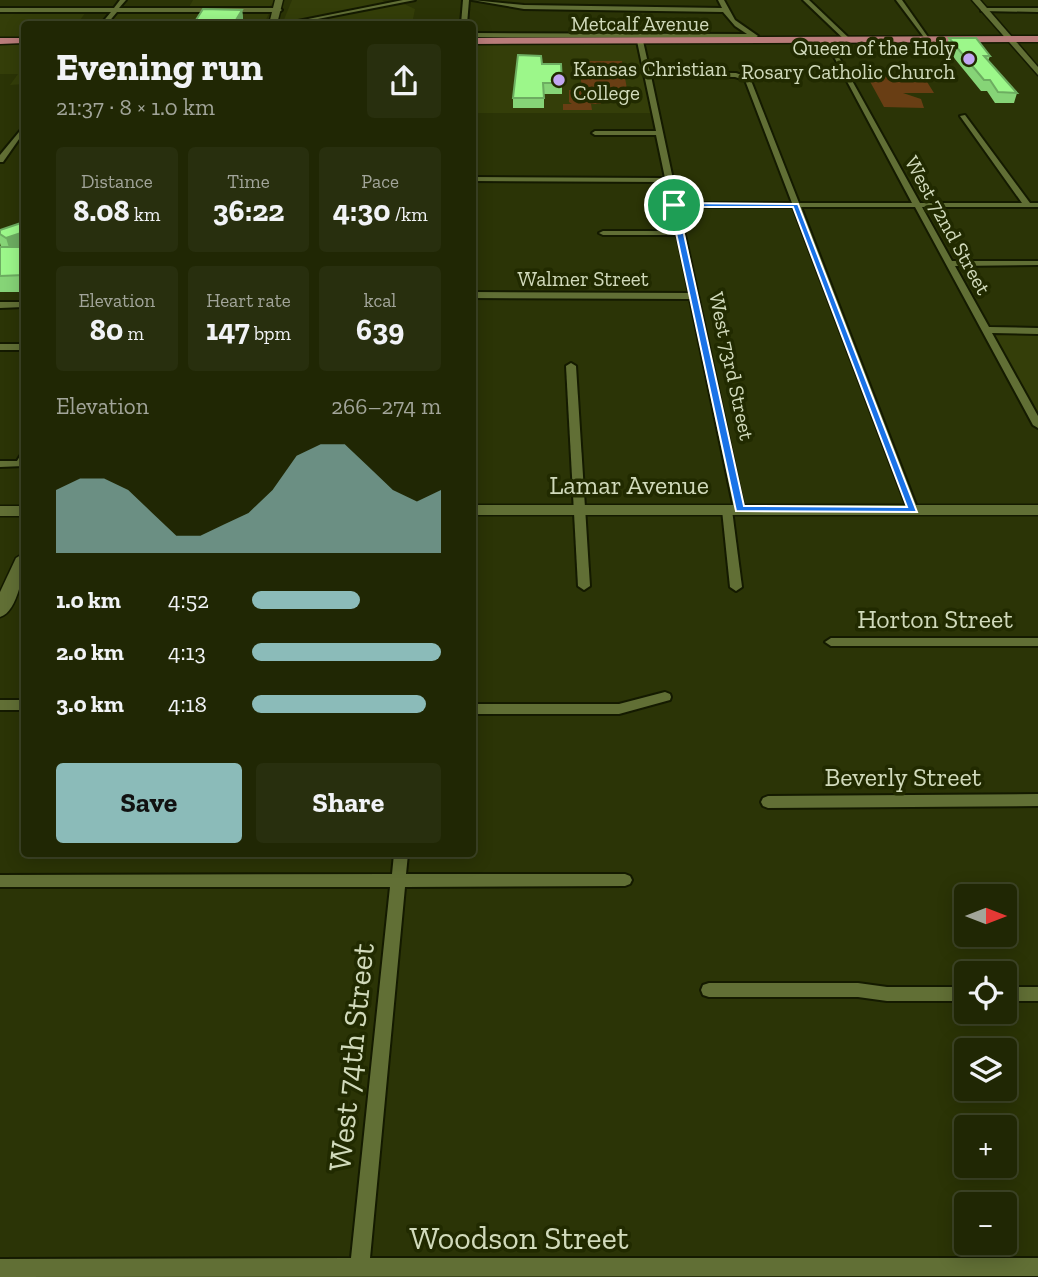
<!DOCTYPE html>
<html lang="en">
<head>
<meta charset="utf-8">
<style>
	body { margin:0; font-family:"Zilla Slab",serif; background:#282f0e; color:#f1f3f6; height:100vh; display:flex; flex-direction:column; font-size:26px; white-space:nowrap }
	* { box-sizing:border-box; margin:0 }
	p { font-size:23px; color:#a2a59a }
	.icon { flex:none; width:38px; height:38px; fill:none; stroke:currentColor; stroke-width:2; stroke-linecap:round; stroke-linejoin:round }
	.map { position:relative; flex:1; overflow:hidden }
	.side { position:absolute; left:21px; top:21px; width:455px; height:836px; display:flex; flex-direction:column; background:#202704; border-radius:7px; box-shadow:0 4px 18px #0003,0 0 0 2px #3d4426 }
	.side>* { flex:none }
	.needle { width:46px; rotate:90deg }
	.tools { position:absolute; left:954px; top:884px; display:grid; gap:14px }
	.tools a { display:grid; place-items:center; width:63px; height:63px; border-radius:7px; background:#202704; box-shadow:0 4px 18px #0003,0 0 0 2px #3d4426; font-size:35px }
	.pin { position:absolute; display:grid; place-items:center; width:60px; height:60px; color:#fff; margin:-30px; border:4px solid #fff; border-radius:50%; box-shadow:0 2px 7px #0007 }
	.round { display:grid; place-items:center; flex:none; width:74px; height:74px; border-radius:7px; background:#282f0e }
	.head { display:flex; align-items:center; justify-content:space-between; height:119px; padding:0 35px }
	h1 { font-size:38px; font-weight:700; line-height:52px }
	.stats { display:grid; grid-template-columns:repeat(3,1fr); gap:10px; height:119px; padding:7px 35px }
	.stats div { display:grid; align-content:center; border-radius:7px; background:#282f0e; text-align:center }
	.stats b { font-size:30px; font-weight:700 }
	.stats small { font-size:19px; font-weight:400 }
	.stats p { font-size:19px }
	.chart { height:196px; padding:14px 35px }
	.chart p { display:flex; justify-content:space-between }
	.chart svg { width:100%; height:126px; margin-top:7px; fill:#8bbbb9; opacity:.7 }
	.button { display:flex; gap:14px; margin-top:auto; padding:14px 35px }
	.button a { flex:1; height:80px; border-radius:7px; background:#8bbbb9; color:#111; font-size:28px; font-weight:700; line-height:80px; text-align:center }
	.button a+a { background:#282f0e; color:#f1f3f6 }
	ul { padding:0 35px; list-style:none; font-size:23px }
	li { display:grid; grid-template-columns:112px 84px 1fr; align-items:center; height:52px }
	li i { height:18px; border-radius:9px; background:#8bbbb9 }
	.map>svg:first-child { display:block }
	.built { fill:#343e09 }
	.green { fill:#693e14 }
	.lines { fill:none; stroke-linecap:round; stroke-linejoin:round }
	.street-casing { stroke:#141a00; stroke-width:4 }
	.secondary-casing { stroke:#141a00; stroke-width:3 }
	.primary-casing { stroke:#141a00; stroke-width:3 }
	.street { fill:#616f35; fill-rule:evenodd }
	.secondary { fill:#616f35; fill-rule:evenodd }
	.primary { fill:#b97c7a; fill-rule:evenodd }
	.wall { fill:#86d477 }
	.shaded-wall { fill:#6dad61 }
	.building { fill:#9cf78a; stroke:#6dad61; stroke-width:2 }
	.route { fill:#1a73e8; stroke:#fff; stroke-width:2; fill-rule:evenodd }
	.poi-dot { fill:#c2a7f2; stroke:#212a00; stroke-width:2.5 }
	.labels { text-anchor:middle; dominant-baseline:central; stroke-width:7; stroke-linejoin:round; paint-order:stroke }
	.far-street-label { font-size:21px; fill:#d1dabb; stroke:#212a00 }
	.far-poi-label { font-size:21px; fill:#d1dabb; stroke:#212a00; text-anchor:end }
	.street-label { font-size:26px; fill:#d1dabb; stroke:#212a00 }
	.near-street-label { font-size:32px; fill:#d1dabb; stroke:#212a00 }
</style>
</head>
<body>
<div class="map">
<svg width="1038" height="1277" viewBox="0 0 1038 1277">
	<rect width="100%" height="100%" fill="#2b3406"/>
	<g class="built">
		<polygon points="193,0 276,0 267,9 188,9"/>
		<polygon points="292,0 382,0 386,3 285,23 283,22"/>
		<polygon points="402,3 415,9 412,24 293,24"/>
		<polygon points="0,11 86,12 77,24 100,24 24,24 24,38 0,38"/>
		<polygon points="124,12 264,12 269,13 264,24 109,24 117,14"/>
		<polygon points="0,43 24,43 24,84 10,85 18,74 0,74"/>
		<polygon points="472,43 636,45 651,113 473,113"/>
		<polygon points="993,332 1038,332 1038,419 992,334"/>
	</g>
	<g class="green">
		<polygon points="579,61 622,61 627,89 588,89 599,94 601,104 591,104 592,110 563,110 563,104 572,104 569,102 569,90 582,90"/>
		<polygon points="914,71 934,72 936,77 924,77 934,93 903,93 921,99 924,108 884,107 867,76 918,77"/>
	</g>
	<g class="lines">
		<defs>
			<g id="street">
				<polygon points="120,0 126,0 119,8 279,8 282,10 279,12 117,12 107,24 101,24 111,12 0,12 0,8 114,8"/>
				<polygon points="403,0 415,0 292,24 283,24"/>
				<polygon points="463,0 469,0 467,24 461,24"/>
				<polygon points="472,0 524,5 722,8 718,0 724,0 735,20 758,36 755,38 472,37 472,33 747,34 735,26 723,12 524,9"/>
				<polygon points="803,0 809,0 851,40 851,42 847,42"/>
				<polygon points="896,0 902,0 930,40 926,40"/>
				<polygon points="983,8 1038,8 1038,12 981,11"/>
				<path d="M 640,39 L 643,41 L 650,72 L 736,73 L 750,78 L 799,203 L 912,203 L 825,40 L 830,41 L 920,203 L 1022,203 L 960,116 L 965,115 L 1030,203 L 1038,203 L 1038,207 L 922,207 L 952,261 L 1038,261 L 1038,265 L 955,266 L 989,327 L 1038,328 L 1038,334 L 992,333 L 1038,416 L 1038,428 L 1033,425 L 915,207 L 801,207 L 918,510 L 913,513 L 908,510 L 793,207 L 679,207 L 744,509 L 743,511 L 739,512 L 734,509 L 690,299 L 472,298 L 472,292 L 689,293 L 677,235 L 603,235 L 599,233 L 603,231 L 676,231 L 666,182 L 472,181 L 472,177 L 665,178 L 656,135 L 595,135 L 592,133 L 595,131 L 656,131 L 637,41 ZM 651,76 L 735,77 L 745,80 L 792,203 L 678,203 Z"/>
				<polygon points="24,126 24,132 3,162 0,162 0,155"/>
				<polygon points="0,302 24,302 24,307 0,308"/>
				<rect x="0" y="344" width="24" height="6"/>
				<polygon points="571,363 576,366 590,586 584,590 578,586 566,366"/>
				<polygon points="24,455 24,466 0,467 0,461 17,461 20,456"/>
				<polygon points="727,507 732,510 742,587 736,591 730,587 722,510"/>
				<polygon points="831,638 1038,638 1038,646 831,646 825,642"/>
				<polygon points="665,692 670,694 671,697 670,700 619,714 472,714 472,704 619,704"/>
				<rect x="0" y="700" width="24" height="10"/>
				<polygon points="1038,794 1038,806 768,808 763,806 761,802 763,798 768,796"/>
				<polygon points="394,854 408,854 406,874 625,874 630,876 632,880 630,884 625,886 405,887 370,1258 1038,1258 1038,1276 0,1277 0,1259 351,1258 390,887 0,887 0,875 392,874"/>
				<polygon points="709,983 858,983 887,987 966,987 966,1001 887,1001 858,997 709,997 703,995 701,990 703,985"/>
				<rect x="1004" y="987" width="34" height="14"/>
			</g>
			<g id="secondary">
				<polygon points="275,0 283,0 277,24 269,24"/>
				<polygon points="972,0 980,0 1038,67 1038,75"/>
				<rect x="472" y="505" width="566" height="10"/>
				<rect x="0" y="506" width="24" height="10"/>
				<path d="M 24,553 C 25,568 18,612 0,617 L 0,592 L 16,558 Z"/>
			</g>
			<g id="primary">
				<polygon points="1038,36 1038,42 472,44 472,38"/>
				<polygon points="0,38 24,38 24,43 0,44"/>
			</g>
		</defs>
		<use href="#street" class="street-casing"/>
		<use href="#secondary" class="secondary-casing"/>
		<use href="#primary" class="primary-casing"/>
		<use href="#street" class="street"/>
		<use href="#secondary" class="secondary"/>
		<use href="#primary" class="primary"/>
	</g>
	<g class="wall">
		<polygon points="242,10 243,19 241,24 197,24 196,20"/>
		<polygon points="949,38 990,56 988,61 1017,93 1014,103 995,103 987,91 981,91 946,48"/>
		<polygon points="542,64 562,83 562,94 544,94 544,108 513,108 513,98"/>
		<polygon points="24,222 24,292 0,292 0,247 1,247 0,243 0,230"/>
	</g>
	<g class="shaded-wall">
		<polygon points="242,10 243,19 241,24 237,24 236,20"/>
		<polygon points="24,232 24,250 11,254 6,238"/>
	</g>
	<g class="building">
		<polygon points="203,9 242,10 236,20 196,20"/>
		<polygon points="949,38 976,38 990,56 984,56 1017,93 998,92 990,80 984,80"/>
		<polygon points="518,55 541,56 542,64 561,64 562,83 543,83 544,98 513,98"/>
		<polygon points="24,222 24,232 6,238 0,234 0,230"/>
		<polygon points="0,247 24,247 24,275 0,276"/>
	</g>
	<path class="route" d="M 674,203 L 798,204 L 917,512 L 736,511 L 670,205 ZM 678,207 L 793,207 L 907,507 L 744,506 Z"/>
	<g class="poi-dot">
		<circle cx="969" cy="59" r="7"/>
		<circle cx="559" cy="80" r="7"/>
	</g>
	<g class="labels">
		<g class="far-street-label">
			<text x="640" y="23">Metcalf Avenue</text>
			<text transform="translate(948 225) rotate(61)">West 72nd Street</text>
			<text x="583" y="278">Walmer Street</text>
			<text transform="translate(732 366) rotate(78)">West 73rd Street</text>
		</g>
		<g class="far-poi-label">
			<text x="955" y="47">Queen of the Holy<tspan x="955" dy="24">Rosary Catholic Church</tspan></text>
			<text x="573" y="68" text-anchor="start">Kansas Christian<tspan x="573" dy="24">College</tspan></text>
		</g>
		<g class="street-label">
			<text x="629" y="485">Lamar Avenue</text>
			<text x="935" y="619">Horton Street</text>
			<text x="903" y="777">Beverly Street</text>
		</g>
		<g class="near-street-label">
			<text transform="translate(351 1057) rotate(-84)">West 74th Street</text>
			<text x="519" y="1238">Woodson Street</text>
		</g>
	</g>
</svg>
<div class="tools">
<a><svg class="needle" viewBox="-14 -14 28 28"><path d="M0-13l5 13h-10z" fill="#e53935"/><path d="M0 13l5-13h-10z" fill="#a2a59a"/></svg></a>
<a><svg class="icon" aria-label="locate" viewBox="0 0 24 24"><circle cx="12" cy="12" r="6"/><path d="M12 2v4M12 18v4M2 12h4M18 12h4"/></svg></a>
<a><svg class="icon" aria-label="layers" viewBox="0 0 24 24"><path d="M12 4l9 5-9 5-9-5zM3 14l9 5 9-5"/></svg></a>
<a>+</a>
<a>−</a>
</div>
<div class="pin" style="left:674px;top:205px;background:#1e9e55"><svg class="icon" aria-label="arrive" viewBox="0 0 24 24"><path d="M6 21V4h12l-3 4 3 4H6"/></svg></div>
<section class="side">
<div class="head"><div><h1>Evening run</h1><p>21:37 · 8 × 1.0 km</p></div><a class="round"><svg class="icon" aria-label="share" viewBox="0 0 24 24"><path d="M12 15V3M7 8l5-5 5 5M5 13v7h14v-7"/></svg></a></div>
<div class="stats">
<div><p>Distance</p><b>8.08<small> km</small></b></div>
<div><p>Time</p><b>36:22</b></div>
<div><p>Pace</p><b>4:30<small> /km</small></b></div>
</div>
<div class="stats">
<div><p>Elevation</p><b>80<small> m</small></b></div>
<div><p>Heart rate</p><b>147<small> bpm</small></b></div>
<div><p>kcal</p><b>639</b></div>
</div>
<div class="chart"><p><span>Elevation</span>266–274 m</p>
<svg viewBox="0 0 160 44" preserveAspectRatio="none"><path d="M0 44V22L10 18L20 18L30 22L40 30L50 38L60 38L70 34L80 30L90 22L100 10L110 6L120 6L130 14L140 22L150 26L160 22V44z"/></svg>
</div>
<ul>
<li><b>1.0 km</b>4:52<i style="width:57%"></i></li>
<li><b>2.0 km</b>4:13<i style="width:100%"></i></li>
<li><b>3.0 km</b>4:18<i style="width:92%"></i></li>
</ul>
<div class="button"><a>Save</a><a>Share</a></div>
</section>
</div>
</body>
</html>
